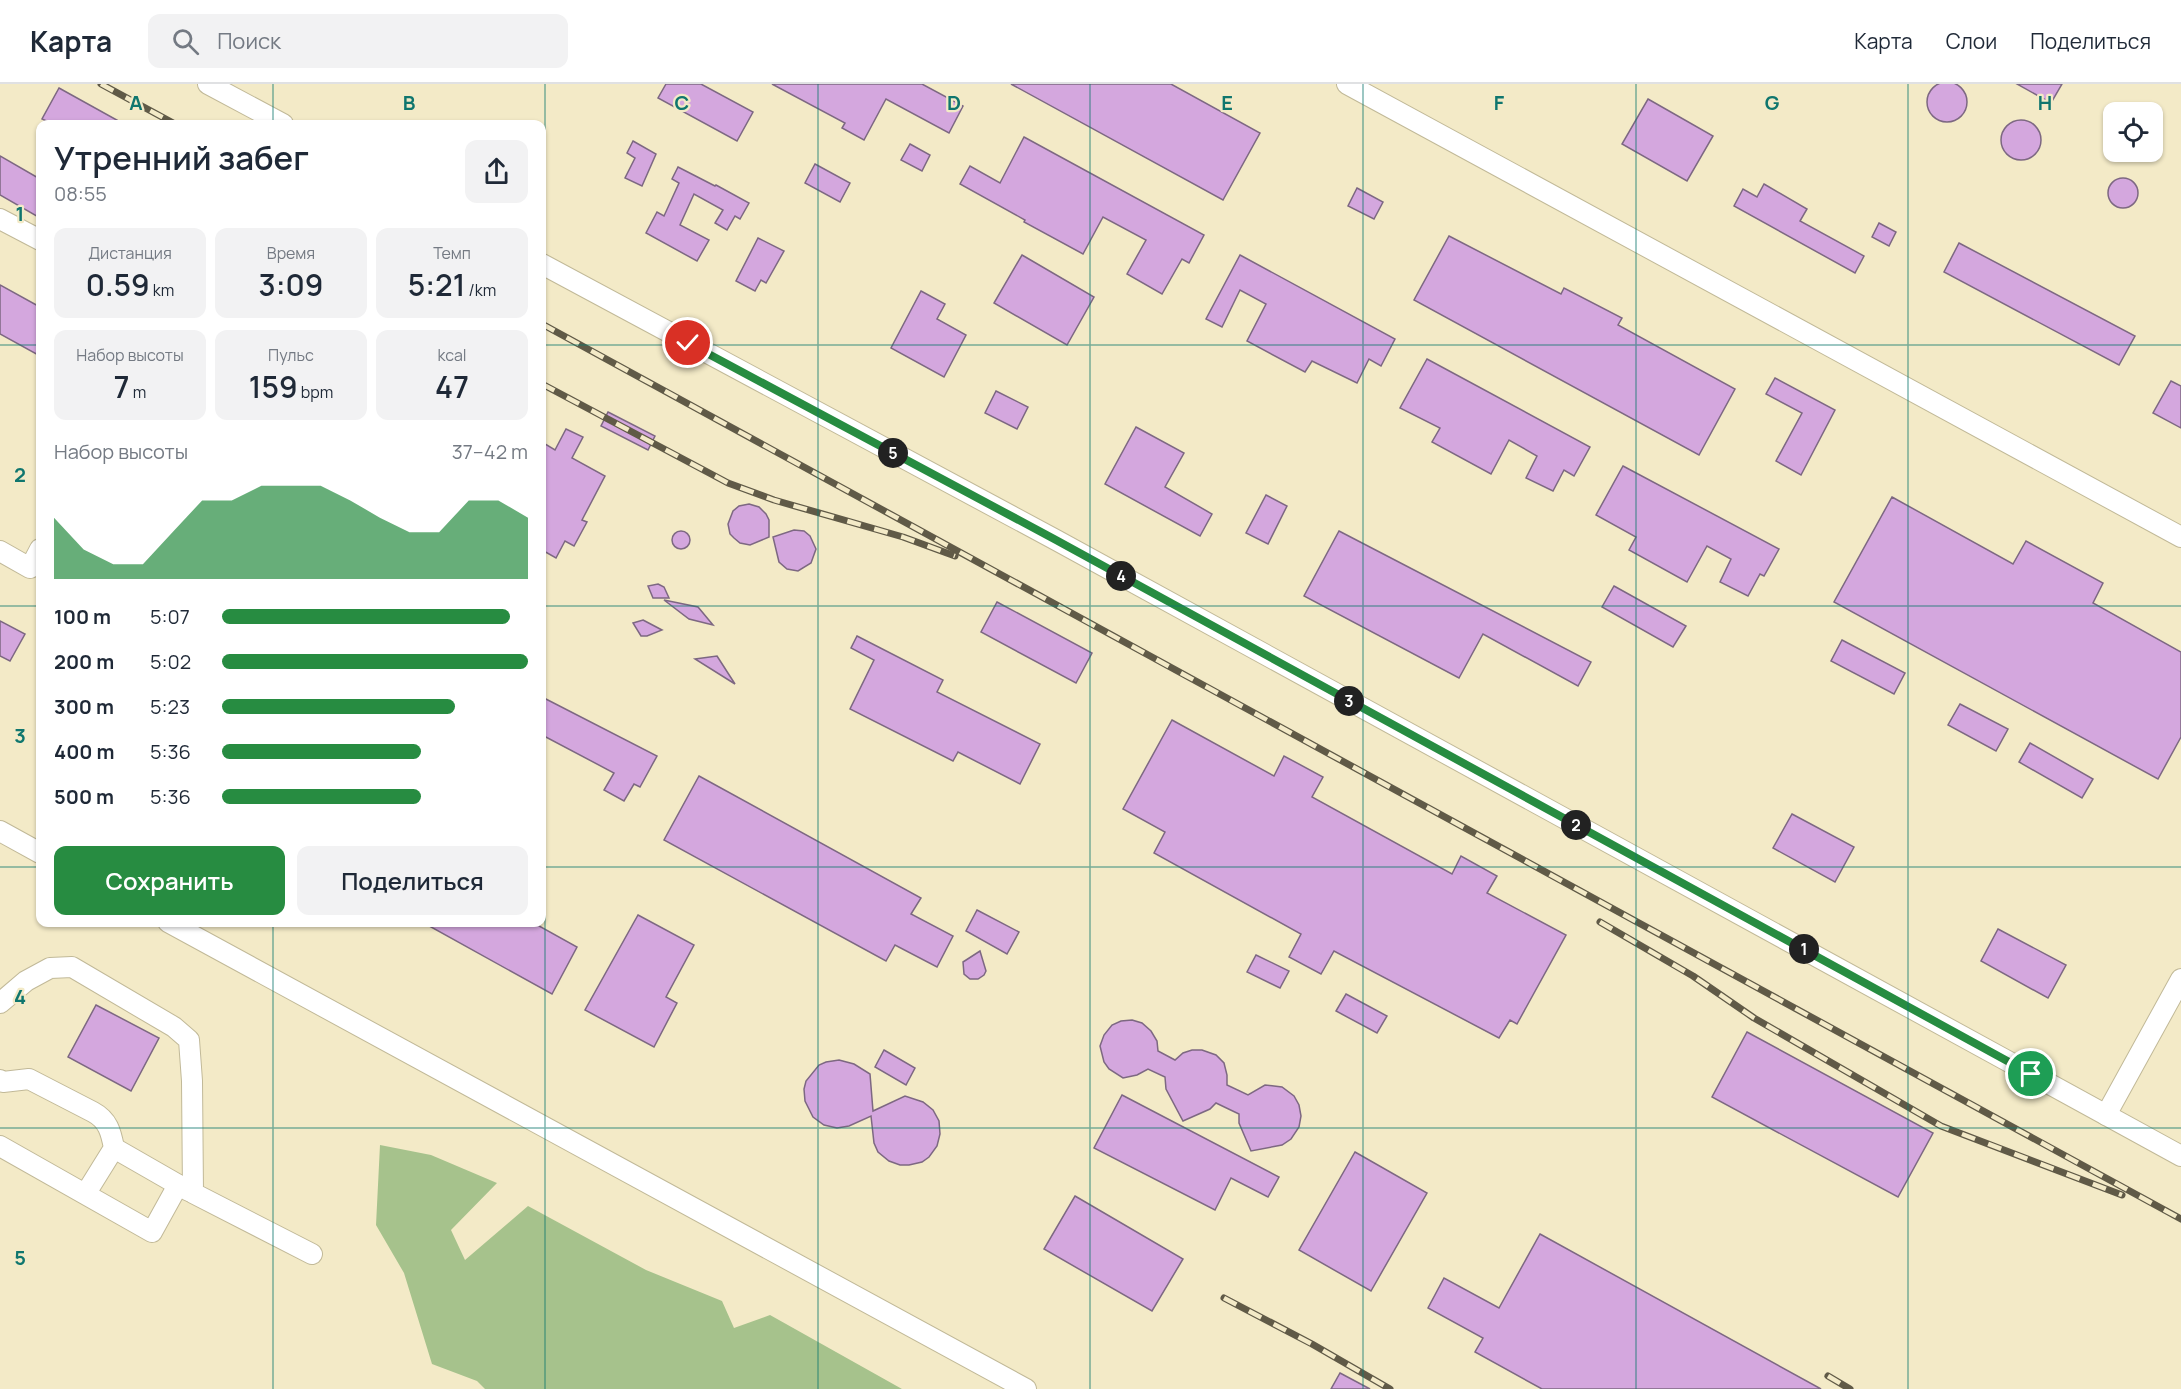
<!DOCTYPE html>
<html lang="ru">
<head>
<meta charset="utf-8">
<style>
	body { margin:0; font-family:Manrope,sans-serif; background:#f2f2f3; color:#1f2937; height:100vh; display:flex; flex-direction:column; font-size:22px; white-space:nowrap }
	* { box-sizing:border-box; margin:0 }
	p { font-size:20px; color:#747a83 }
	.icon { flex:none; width:33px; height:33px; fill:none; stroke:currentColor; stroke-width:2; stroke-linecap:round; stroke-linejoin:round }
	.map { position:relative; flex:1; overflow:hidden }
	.side { position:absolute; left:36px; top:36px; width:510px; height:807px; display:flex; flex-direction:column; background:#fff; border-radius:12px; box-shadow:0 2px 4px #0004 }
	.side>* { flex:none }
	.controls { position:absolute; left:2103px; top:18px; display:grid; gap:12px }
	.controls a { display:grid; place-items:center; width:60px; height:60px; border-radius:12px; background:#fff; box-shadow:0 2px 4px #0004; font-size:30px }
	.pin { position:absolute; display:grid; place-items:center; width:51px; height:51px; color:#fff; margin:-26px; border:3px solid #fff; border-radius:50%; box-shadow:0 2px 6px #0007 }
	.km { position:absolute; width:30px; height:30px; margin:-15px; border-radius:50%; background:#222; color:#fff; font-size:16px; line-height:30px; text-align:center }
	.round { display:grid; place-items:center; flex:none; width:63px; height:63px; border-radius:12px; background:#f2f2f3 }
	.summary { display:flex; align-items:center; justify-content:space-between; height:102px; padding:0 18px }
	h1 { font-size:33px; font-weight:600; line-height:45px }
	.metrics { display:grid; grid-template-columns:repeat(3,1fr); gap:9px; height:102px; padding:6px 18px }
	.metrics div { display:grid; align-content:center; border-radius:12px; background:#f2f2f3; text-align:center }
	.metrics b { font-size:30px; font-weight:600 }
	.metrics small { font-size:16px; font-weight:400 }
	.metrics p { font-size:16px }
	.chart { height:168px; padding:12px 18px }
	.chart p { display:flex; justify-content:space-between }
	.chart svg { width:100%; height:108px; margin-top:6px; fill:#278c41; opacity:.7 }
	.action { display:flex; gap:12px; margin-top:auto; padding:12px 18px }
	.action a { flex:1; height:69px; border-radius:12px; background:#278c41; color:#fff; font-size:24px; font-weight:600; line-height:69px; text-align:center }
	.action a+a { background:#f2f2f3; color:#1f2937 }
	ul { padding:0 18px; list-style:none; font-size:20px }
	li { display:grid; grid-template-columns:96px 72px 1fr; align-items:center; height:45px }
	li i { height:15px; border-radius:8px; background:#278c41 }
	header { display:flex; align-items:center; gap:36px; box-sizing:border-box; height:84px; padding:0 30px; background:#fff; border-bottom:2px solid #e0e1e3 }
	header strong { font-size:28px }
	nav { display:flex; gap:33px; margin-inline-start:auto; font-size:21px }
	.search { width:420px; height:54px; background:#f2f2f3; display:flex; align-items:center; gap:15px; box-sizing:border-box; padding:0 21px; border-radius:12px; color:#747a83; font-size:22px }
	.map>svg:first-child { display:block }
	.green { fill:#a6c28c }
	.building { fill:#d4a7de; stroke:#7d6882; stroke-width:1.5 }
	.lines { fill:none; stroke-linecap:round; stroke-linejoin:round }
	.minor-casing { stroke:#c1b998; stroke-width:22 }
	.minor { stroke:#fff; stroke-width:20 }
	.rail-casing { stroke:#605a47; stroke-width:7 }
	.rail { stroke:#f3eac7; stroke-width:4.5; stroke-dasharray:14; stroke-linecap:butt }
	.route-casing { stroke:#fff; stroke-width:12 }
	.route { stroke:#278c41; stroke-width:8 }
	.grid { fill:none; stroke:#0f766e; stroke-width:1.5; stroke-opacity:0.55 }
	.grid-label { font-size:20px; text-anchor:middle; font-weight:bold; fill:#0f766e; stroke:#f3eac7; stroke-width:4.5; stroke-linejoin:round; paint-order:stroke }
</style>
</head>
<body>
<header>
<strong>Карта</strong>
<div class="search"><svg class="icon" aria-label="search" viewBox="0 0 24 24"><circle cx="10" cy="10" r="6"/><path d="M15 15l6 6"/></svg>Поиск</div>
<nav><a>Карта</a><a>Слои</a><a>Поделиться</a></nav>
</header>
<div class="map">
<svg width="2181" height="1305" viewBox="0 0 2181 1305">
	<rect width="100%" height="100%" fill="#f3eac7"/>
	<polygon class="green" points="380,1061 431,1071 497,1099 451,1146 465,1176 528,1122 646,1186 722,1217 734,1244 770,1231 902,1305 485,1305 477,1297 432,1280 404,1189 376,1141"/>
	<g class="building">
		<circle cx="1947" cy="18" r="20"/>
		<polygon points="666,0 701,0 753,28 737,57 658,14"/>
		<polygon points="772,0 922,0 963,22 949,49 886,15 864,56 842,44 845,39"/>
		<polygon points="1011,0 1171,0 1260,49 1223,116"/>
		<polygon points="2017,0 2062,0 2051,19"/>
		<polygon points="59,4 124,40 53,40 42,35"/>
		<polygon points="1648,15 1713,52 1687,97 1622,60"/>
		<circle cx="2021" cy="56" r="20"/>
		<polygon points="1024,53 1204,151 1189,179 1182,175 1162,210 1127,190 1146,156 1103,133 1083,170 1024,138 1025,136 960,100 970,82 1000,99"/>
		<polygon points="633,57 656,70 642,102 625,94 635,74 627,69"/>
		<polygon points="910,60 930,71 922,87 901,76"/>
		<polygon points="0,72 40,95 40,134 0,111"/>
		<polygon points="815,80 850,99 840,118 805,99"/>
		<polygon points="678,83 715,102 716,101 749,119 740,135 735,132 727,146 715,139 723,126 694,110 680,141 709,156 697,177 646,149 657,128 664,132 679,99 672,95"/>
		<circle cx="2123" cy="109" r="15"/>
		<polygon points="1764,100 1807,125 1800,137 1864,172 1855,189 1734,122 1743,105 1757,113"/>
		<polygon points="1357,104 1383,118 1374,135 1348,122"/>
		<polygon points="1879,139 1896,148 1889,162 1872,153"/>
		<polygon points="1449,152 1561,210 1564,204 1622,234 1618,241 1735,305 1699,371 1414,216"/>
		<polygon points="758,154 784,167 766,199 761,196 755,207 736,197"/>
		<polygon points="1959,159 2135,252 2119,281 1944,188"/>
		<polygon points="1022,171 1094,213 1067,261 994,219"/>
		<polygon points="1240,171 1395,255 1381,282 1369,275 1357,299 1312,277 1305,288 1247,257 1266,220 1240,206 1222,243 1206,235"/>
		<polygon points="0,201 40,223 40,272 0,250"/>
		<polygon points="921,207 945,220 937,235 966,251 944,293 891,264"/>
		<polygon points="1427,275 1590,363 1574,392 1564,386 1553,407 1526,394 1537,372 1509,356 1491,390 1432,358 1440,344 1400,324"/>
		<polygon points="1775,294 1835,326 1801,391 1776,377 1802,329 1766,310"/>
		<polygon points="2171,297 2181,302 2181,344 2153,329"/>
		<polygon points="996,307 1028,323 1017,345 985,329"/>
		<polygon points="608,328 655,352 648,366 601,342"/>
		<polygon points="1136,343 1184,369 1165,403 1212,430 1200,452 1105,400"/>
		<polygon points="566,345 583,353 572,374 605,392 582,436 587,438 574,462 565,457 556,474 542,466 542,358 555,366"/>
		<polygon points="1623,382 1779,465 1764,492 1760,490 1748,512 1720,498 1731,475 1707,462 1687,498 1629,466 1636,453 1596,431"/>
		<polygon points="1266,411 1287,422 1268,460 1246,449"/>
		<polygon points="1892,413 2013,480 2026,457 2103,499 2093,519 2181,568 2181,653 2158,695 1834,518"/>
		<polygon points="749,420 759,423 766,430 769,436 769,453 750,461 740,459 734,454 730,450 728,440 733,427 739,422"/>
		<polygon points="794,446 804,447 810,452 816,465 811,479 798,487 787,485 779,478 773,453"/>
		<circle cx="681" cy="456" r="9"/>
		<polygon points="1339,447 1591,578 1578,602 1483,550 1459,594 1304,512"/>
		<polygon points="658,500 664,503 669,514 653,514 648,502"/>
		<polygon points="1614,502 1686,542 1673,563 1602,523"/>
		<polygon points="664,516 698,523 713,541 689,535"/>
		<polygon points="997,518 1092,569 1076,599 981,548"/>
		<polygon points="643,536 662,546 647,552 641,552 633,539"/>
		<polygon points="0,537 25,550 10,577 0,572"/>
		<polygon points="857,552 943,596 937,608 1040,660 1020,700 958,668 953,677 850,625 874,576 851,564"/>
		<polygon points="1842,556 1905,589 1894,610 1831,577"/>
		<polygon points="717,572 735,600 695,575"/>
		<polygon points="542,613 657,672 640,703 634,700 624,717 604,706 614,689 542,651"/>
		<polygon points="1960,620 2008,645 1996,667 1948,641"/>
		<polygon points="1172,636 1274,692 1284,672 1323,693 1312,713 1452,790 1461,772 1497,792 1487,809 1566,851 1517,940 1510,936 1499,954 1334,867 1321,890 1289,873 1301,850 1154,769 1165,748 1123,725"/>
		<polygon points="2030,659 2093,695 2082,714 2019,678"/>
		<polygon points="699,692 921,814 911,830 953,852 937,883 895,861 886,877 664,756"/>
		<polygon points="1792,730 1854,763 1835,798 1773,764"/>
		<polygon points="977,826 1019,848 1007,870 966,847"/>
		<polygon points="638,831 694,861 666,913 677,919 654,963 585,926"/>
		<polygon points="422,838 532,838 577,863 552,910"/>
		<polygon points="1998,845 2066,881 2048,914 1981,877"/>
		<polygon points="980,867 986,887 984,891 978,895 970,895 964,890 963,878"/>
		<polygon points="1256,871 1289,887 1280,904 1247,888"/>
		<polygon points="1346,910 1387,932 1377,949 1336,927"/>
		<polygon points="96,921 159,954 131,1007 68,973"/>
		<polygon points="1132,936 1142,939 1151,947 1157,957 1158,967 1175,976 1183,969 1192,966 1202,966 1216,971 1224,979 1227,991 1227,1001 1248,1011 1265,1001 1282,1003 1294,1012 1299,1021 1301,1032 1299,1043 1291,1055 1282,1061 1251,1067 1239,1039 1239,1030 1216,1019 1210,1025 1183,1037 1166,1005 1165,993 1148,985 1137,991 1123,994 1109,985 1104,978 1100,962 1104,951 1112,941 1121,937"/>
		<polygon points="1747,948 1933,1049 1898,1113 1712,1013"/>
		<polygon points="884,966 915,984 906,1001 875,983"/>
		<polygon points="839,976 854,980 870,990 873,1027 905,1012 923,1018 933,1026 939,1037 940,1050 937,1062 929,1073 922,1078 909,1081 900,1081 889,1077 878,1068 874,1059 871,1032 849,1042 837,1044 824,1041 813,1033 805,1017 804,1005 806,997 819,981 826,978"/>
		<polygon points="1122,1011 1279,1093 1268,1113 1231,1094 1215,1126 1094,1064"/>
		<polygon points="1355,1068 1427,1109 1371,1207 1299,1166"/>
		<polygon points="1075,1112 1183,1175 1152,1227 1044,1165"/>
		<polygon points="1540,1150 1821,1305 1542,1305 1475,1268 1483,1254 1428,1224 1444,1194 1499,1224"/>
		<polygon points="1340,1289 1370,1305 1331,1305"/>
	</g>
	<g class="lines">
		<defs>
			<g id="minor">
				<polyline points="208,0 283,40"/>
				<polyline points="1347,0 2181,453"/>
				<polyline points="0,135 40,156"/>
				<polyline points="542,180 1056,456 2181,1072"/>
				<polyline points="0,467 30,484 40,465"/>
				<polyline points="0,747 40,769"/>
				<polyline points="168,838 1026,1305"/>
				<polyline points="0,919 26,897 50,884 72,883 174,943 189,956 192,997 193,1109 312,1170"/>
				<path d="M 0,996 L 3,998 L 29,995 L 93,1028 C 108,1036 111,1048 114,1064 L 86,1109"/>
				<polyline points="2106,1031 2181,895"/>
				<polyline points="0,1062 152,1148 178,1101"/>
				<polyline points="114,1064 189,1107"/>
			</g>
		</defs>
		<use href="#minor" class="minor-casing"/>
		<use href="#minor" class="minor"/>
		<defs>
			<g id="rail">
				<polyline points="101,0 175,40"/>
				<polyline points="542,240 2181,1135"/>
				<polyline points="542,300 728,399 774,416 903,453 955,472"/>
				<polyline points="1600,838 1693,892 1754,934 1941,1042 2122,1111"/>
				<polyline points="1224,1214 1312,1260 1390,1305"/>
				<polyline points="1828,1292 1850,1305"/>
			</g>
		</defs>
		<use href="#rail" class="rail-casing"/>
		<use href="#rail" class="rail"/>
	</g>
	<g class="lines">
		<defs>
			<polyline id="route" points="688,259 1056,456 2031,990"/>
		</defs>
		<use href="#route" class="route-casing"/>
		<use href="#route" class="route"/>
	</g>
	<path class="grid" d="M 273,0 L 273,40M 545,0 L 545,1305M 818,0 L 818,1305M 1090,0 L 1090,1305M 1363,0 L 1363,1305M 1636,0 L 1636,1305M 1908,0 L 1908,1305M 0,261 L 40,261M 542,261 L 2181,261M 0,522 L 40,522M 542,522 L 2181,522M 0,783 L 40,783M 542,783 L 2181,783M 273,838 L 273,1305M 0,1044 L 2181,1044"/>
	<g class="grid-label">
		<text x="136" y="26">A</text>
		<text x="409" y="26">B</text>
		<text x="682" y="26">C</text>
		<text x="954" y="26">D</text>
		<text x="1227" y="26">E</text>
		<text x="1499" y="26">F</text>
		<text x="1772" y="26">G</text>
		<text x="2045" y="26">H</text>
		<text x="20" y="137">1</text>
		<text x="20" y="398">2</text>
		<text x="20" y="659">3</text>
		<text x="20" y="920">4</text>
		<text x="20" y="1181">5</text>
	</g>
</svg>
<div class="controls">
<a><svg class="icon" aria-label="locate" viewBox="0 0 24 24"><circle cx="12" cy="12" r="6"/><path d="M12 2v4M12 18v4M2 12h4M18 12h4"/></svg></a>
</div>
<div class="pin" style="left:2031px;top:990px;background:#1e9e55"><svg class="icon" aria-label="arrive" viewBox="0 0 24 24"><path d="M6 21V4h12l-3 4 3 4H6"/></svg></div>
<div class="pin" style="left:688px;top:259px;background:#d93025"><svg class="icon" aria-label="check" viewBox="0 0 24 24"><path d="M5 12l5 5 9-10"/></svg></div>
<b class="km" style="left:1804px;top:865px">1</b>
<b class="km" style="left:1576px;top:741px">2</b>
<b class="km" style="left:1349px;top:617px">3</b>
<b class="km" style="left:1121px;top:492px">4</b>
<b class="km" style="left:893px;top:369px">5</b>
<section class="side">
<div class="summary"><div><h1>Утренний забег</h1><p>08:55</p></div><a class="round"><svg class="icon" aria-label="share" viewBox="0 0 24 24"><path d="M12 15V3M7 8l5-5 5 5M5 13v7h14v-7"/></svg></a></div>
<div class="metrics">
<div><p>Дистанция</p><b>0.59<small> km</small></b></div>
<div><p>Время</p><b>3:09</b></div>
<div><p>Темп</p><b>5:21<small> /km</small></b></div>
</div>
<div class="metrics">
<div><p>Набор высоты</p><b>7<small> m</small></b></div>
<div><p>Пульс</p><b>159<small> bpm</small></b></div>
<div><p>kcal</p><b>47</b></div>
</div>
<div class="chart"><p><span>Набор высоты</span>37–42 m</p>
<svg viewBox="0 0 160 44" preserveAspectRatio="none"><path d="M0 44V19L10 32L20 38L30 38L40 25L50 12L60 12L70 6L80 6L90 6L100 12L110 19L120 25L130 25L140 12L150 12L160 19V44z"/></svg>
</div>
<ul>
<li><b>100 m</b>5:07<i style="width:94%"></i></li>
<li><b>200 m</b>5:02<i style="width:100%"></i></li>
<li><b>300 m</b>5:23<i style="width:76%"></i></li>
<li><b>400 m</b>5:36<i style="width:65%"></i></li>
<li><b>500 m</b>5:36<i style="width:65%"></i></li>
</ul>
<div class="action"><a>Сохранить</a><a>Поделиться</a></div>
</section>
</div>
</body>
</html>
